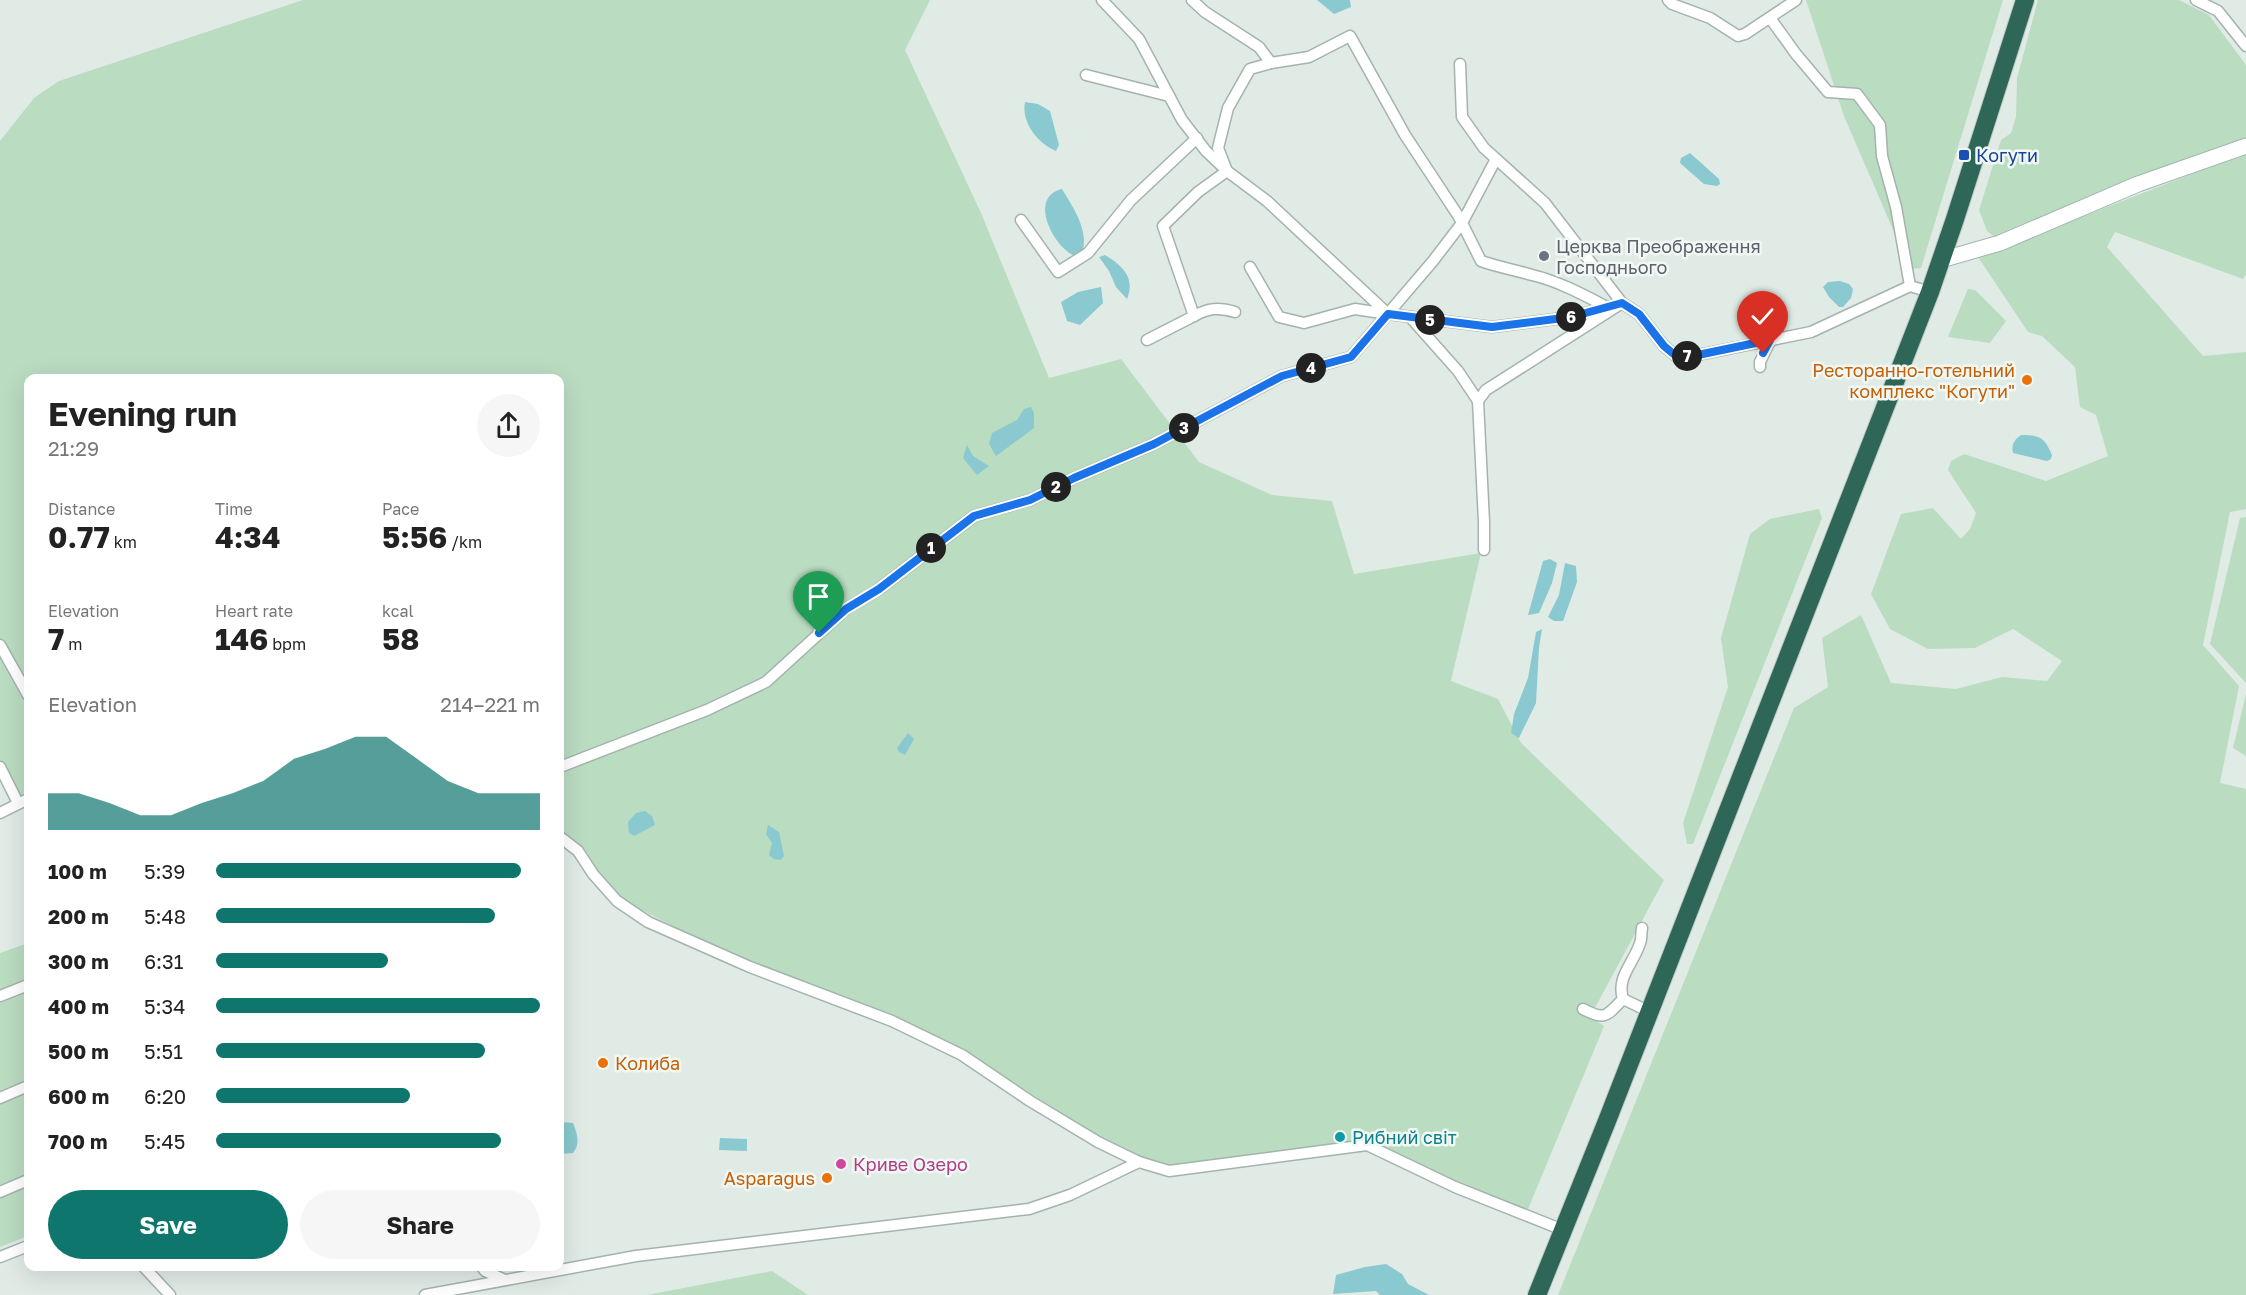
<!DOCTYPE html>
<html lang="en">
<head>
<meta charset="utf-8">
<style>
	body { margin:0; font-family:"Golos Text",sans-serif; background:#f6f6f6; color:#222; height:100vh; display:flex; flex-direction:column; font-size:22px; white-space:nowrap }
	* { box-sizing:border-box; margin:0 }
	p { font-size:20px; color:#767676 }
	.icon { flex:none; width:33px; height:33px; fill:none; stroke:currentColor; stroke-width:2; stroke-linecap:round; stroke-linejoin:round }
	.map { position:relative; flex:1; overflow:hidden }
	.sheet { position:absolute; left:24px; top:374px; width:540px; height:897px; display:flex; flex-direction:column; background:#fff; border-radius:12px; box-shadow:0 6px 24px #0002 }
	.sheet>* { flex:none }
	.pin { position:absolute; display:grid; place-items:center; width:51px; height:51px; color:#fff; margin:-62px -26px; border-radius:50% 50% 50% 0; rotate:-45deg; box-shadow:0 0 6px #0007 }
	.pin .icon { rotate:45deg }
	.km { position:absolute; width:30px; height:30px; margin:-15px; border-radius:50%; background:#222; color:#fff; font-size:16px; line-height:30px; text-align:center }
	.round { display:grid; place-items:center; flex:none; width:63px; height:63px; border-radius:32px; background:#f6f6f6 }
	.head { display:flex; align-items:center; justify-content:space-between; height:102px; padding:0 24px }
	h1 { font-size:33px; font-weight:700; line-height:45px }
	.stats { display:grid; grid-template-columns:repeat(3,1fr); gap:9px; height:102px; padding:6px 24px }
	.stats div { display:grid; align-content:center }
	.stats b { font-size:30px; font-weight:700 }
	.stats small { font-size:16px; font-weight:400 }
	.stats p { font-size:16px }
	.chart { height:168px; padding:12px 24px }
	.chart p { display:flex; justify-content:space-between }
	.chart svg { width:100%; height:108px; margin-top:6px; fill:#0f766e; opacity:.7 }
	.cta { display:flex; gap:12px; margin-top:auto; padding:12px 24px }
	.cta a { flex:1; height:69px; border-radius:36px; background:#0f766e; color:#fff; font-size:24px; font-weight:700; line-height:69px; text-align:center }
	.cta a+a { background:#f6f6f6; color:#222 }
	ul { padding:0 24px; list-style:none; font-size:20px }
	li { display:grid; grid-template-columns:96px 72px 1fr; align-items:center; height:45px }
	li i { height:15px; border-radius:8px; background:#0f766e }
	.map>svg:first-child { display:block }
	.green { fill:#badcc1 }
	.water { fill:#89c9cf }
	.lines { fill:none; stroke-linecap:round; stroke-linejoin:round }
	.street-casing { stroke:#a4b3ad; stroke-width:13 }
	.secondary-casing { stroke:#a0b7ad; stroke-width:17 }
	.highway-casing { stroke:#c1c8c6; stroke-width:20 }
	.street { stroke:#fff; stroke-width:10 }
	.secondary { stroke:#fff; stroke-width:15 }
	.highway { stroke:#2e6758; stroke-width:18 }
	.route-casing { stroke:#fff; stroke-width:12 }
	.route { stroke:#1a73e8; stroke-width:8 }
	.transit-dot { fill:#1a4fb4; stroke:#f1f8f4; stroke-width:2 }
	.worship-dot { fill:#6b7280; stroke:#f1f8f4; stroke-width:2 }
	.food-dot { fill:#e8710a; stroke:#f1f8f4; stroke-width:2 }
	.culture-dot { fill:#0f9aa8; stroke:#f1f8f4; stroke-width:2 }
	.hotel-dot { fill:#d1479c; stroke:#f1f8f4; stroke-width:2 }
	.labels { text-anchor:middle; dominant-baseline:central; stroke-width:5; stroke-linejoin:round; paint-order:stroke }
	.transit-label { font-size:18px; fill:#164399; stroke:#f1f8f4; text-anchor:start }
	.worship-label { font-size:18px; fill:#5b616d; stroke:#f1f8f4; text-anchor:start }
	.food-label { font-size:18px; fill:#c56008; stroke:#f1f8f4; text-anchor:end }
	.culture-label { font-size:18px; fill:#0d838f; stroke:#f1f8f4; text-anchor:start }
	.hotel-label { font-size:18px; fill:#b23c85; stroke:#f1f8f4; text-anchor:start }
</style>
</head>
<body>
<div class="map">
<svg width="2246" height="1295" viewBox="0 0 2246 1295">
	<rect width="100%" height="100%" fill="#e1ebe6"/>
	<g class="green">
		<polygon points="303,0 930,0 905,50 981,213 1049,378 1121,359 1199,462 1272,495 1332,501 1354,574 1481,553 1451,681 1498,699 1521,743 1664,880 1590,1017 1604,1026 1526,1214 1359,1142 1158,1175 1008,1079 942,1040 813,984 757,965 694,937 630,904 614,891 589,863 579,844 560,834 560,378 28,378 28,816 0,770 0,141 34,98 59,81"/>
		<polygon points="1806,0 2003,0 1921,268 1910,269 1844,116"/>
		<polygon points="2038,0 2179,0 2209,15 2246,65 2246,142 1996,238 1987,231 1979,210 2001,140 2011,133 2016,117 2017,78"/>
		<polygon points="2246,153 2246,274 2243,279 2115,232 2107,247 2203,356 2246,352 2246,509 2230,512 2203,645 2239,686 2220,783 2246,789 2246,1295 1558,1295 1794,708 1828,687 1822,638 1861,615 1891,683 1956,689 2002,677 2047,681 2062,661 2013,629 1975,648 1928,649 1890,629 1871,594 1901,514 1933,508 1961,539 1970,529 1976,513 1948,470 1951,461 1964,454 2046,481 2108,456 2096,415 2080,407 2075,367 2042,336 2028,332 1978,257"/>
		<polygon points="1968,289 1975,290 2006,321 1990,343 1948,337"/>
		<polygon points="1819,509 1822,518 1693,844 1687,844 1683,823 1728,687 1721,638 1750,534 1770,519"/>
		<polygon points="2246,517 2246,683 2210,644 2240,518"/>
		<polygon points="2246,694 2246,756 2233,748"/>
		<polygon points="28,943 28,1236 0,1247 0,953"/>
		<polygon points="772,1271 808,1295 647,1295"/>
	</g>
	<g class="water">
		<polygon points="1317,0 1350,0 1351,7 1334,14"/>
		<path d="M 1025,102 L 1038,104 L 1050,111 L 1059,145 L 1056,151 C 1037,143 1021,122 1025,102 Z"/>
		<polygon points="1690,153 1719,179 1720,184 1717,186 1704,184 1680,163 1681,158"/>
		<path d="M 1062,189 C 1073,207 1088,229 1083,250 L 1073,255 C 1053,245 1028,197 1062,189 Z"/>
		<path d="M 1105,255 C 1122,265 1136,278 1127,299 L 1116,287 L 1109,271 L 1099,257 Z"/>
		<polygon points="1840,281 1849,284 1853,289 1851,298 1843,307 1839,307 1829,297 1823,287 1828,282"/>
		<polygon points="1101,287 1103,303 1080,325 1067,321 1061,302 1078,292"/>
		<polygon points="1031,407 1034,413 1034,428 996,456 989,444 992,433 1017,420 1024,409"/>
		<path d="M 2021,435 C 2040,435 2044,437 2052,455 L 2051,459 L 2047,461 L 2013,453 C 2011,445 2014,440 2021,435 Z"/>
		<polygon points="967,445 973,456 989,466 977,475 963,458"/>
		<polygon points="1550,559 1557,563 1552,583 1539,613 1528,615 1543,561"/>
		<polygon points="1565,563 1576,566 1577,582 1563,621 1554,621 1548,617 1559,595"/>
		<polygon points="1542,629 1539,648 1536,703 1519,738 1511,733 1514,714 1528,678 1536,632"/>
		<polygon points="908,733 914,739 905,755 899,752 897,748"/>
		<polygon points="645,811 652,816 655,825 634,836 629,833 628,822 636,813"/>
		<polygon points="768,825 779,832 784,856 781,860 774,859 769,855 772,843 766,834"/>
		<path d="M 560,1122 L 573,1123 C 577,1134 581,1143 573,1153 L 560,1154 Z"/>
		<polygon points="720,1138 747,1139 747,1151 719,1150"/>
		<polygon points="1386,1264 1402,1274 1408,1284 1429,1295 1380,1295 1376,1291 1333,1294 1336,1275 1365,1267"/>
	</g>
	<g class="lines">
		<defs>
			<g id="street">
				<polyline points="1102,0 1139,39 1182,120 1206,151 1227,171 1267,201 1388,314 1492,327 1571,317 1622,303 1639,314 1664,346 1676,356 1693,356 1811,332 1910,286 1930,292"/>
				<path d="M 1192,0 L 1205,12 L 1259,47 L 1271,63 L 1309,57 L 1350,36 L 1405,135 L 1459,217 L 1481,261 C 1498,267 1515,270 1532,275 C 1558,281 1584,295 1607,307"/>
				<polyline points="1668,0 1672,4 1710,18 1738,36 1745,34 1796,0"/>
				<polyline points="2196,0 2218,11 2246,46"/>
				<polyline points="1770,18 1796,54 1828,92 1857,94 1880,125 1882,156 1896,207 1910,286"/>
				<polyline points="1460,64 1462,117 1484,148 1545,203 1622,303 1486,390 1478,401 1484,522 1484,550"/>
				<polyline points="1086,75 1169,96"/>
				<polyline points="1021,220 1058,272 1088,253 1131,200 1197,138"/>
				<polyline points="1250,267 1279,317 1304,323 1355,309 1388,314"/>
				<path d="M 1194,316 C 1208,308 1219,307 1235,312"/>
				<polyline points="1410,317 1458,371 1478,401"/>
				<polyline points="1147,340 1194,316 1163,226 1198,192 1227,171 1218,148 1228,108 1250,69 1271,63"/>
				<polyline points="1760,367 1760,362 1770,341"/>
				<polyline points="0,645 28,695"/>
				<polyline points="0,767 18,803"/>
				<polyline points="560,767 707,710 766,682 846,609 879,589 974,516 1030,500 1074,478 1154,444 1282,376 1351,357 1433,261 1462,223 1496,159"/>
				<polyline points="0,813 28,799"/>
				<polyline points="560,837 578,851 593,874 617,901 648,922 750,967 892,1021 962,1055 1030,1101 1098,1142 1139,1162 1169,1171 1367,1145 1455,1187 1563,1230"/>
				<polyline points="0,996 28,985"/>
				<path d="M 1623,999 C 1616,977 1634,963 1640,943 C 1642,939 1641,933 1642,928"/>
				<path d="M 1583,1009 C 1606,1021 1606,1016 1623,999 L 1650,1012"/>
				<polyline points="0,1098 28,1086"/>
				<polyline points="0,1192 28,1180"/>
				<polyline points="0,1257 28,1246"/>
				<polyline points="143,1266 170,1295"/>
				<polyline points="481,1266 485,1271 505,1280"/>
				<polyline points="425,1295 636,1256 1029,1209 1070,1195 1139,1162"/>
			</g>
			<polyline id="secondary" points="1941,260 2000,243 2138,184 2246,146"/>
			<polyline id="highway" points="1537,1295 1607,1121 1930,292 1955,219 2025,0"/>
		</defs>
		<use href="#street" class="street-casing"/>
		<use href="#secondary" class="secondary-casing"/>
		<use href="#highway" class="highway-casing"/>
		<use href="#street" class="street"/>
		<use href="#secondary" class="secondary"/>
		<use href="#highway" class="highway"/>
	</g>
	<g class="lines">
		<defs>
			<polyline id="route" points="819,633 846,609 879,589 974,516 1030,500 1074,478 1154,444 1282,376 1351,357 1388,314 1492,327 1571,317 1622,303 1639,314 1664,346 1676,356 1693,356 1770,340 1763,353"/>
		</defs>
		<use href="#route" class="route-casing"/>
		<use href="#route" class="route"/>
	</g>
	<rect class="transit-dot" x="1958" y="149" width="12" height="12" rx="3"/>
	<circle class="worship-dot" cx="1544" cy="256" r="6"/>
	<g class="food-dot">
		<circle cx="2027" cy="380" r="6"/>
		<circle cx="603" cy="1063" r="6"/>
		<circle cx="827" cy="1178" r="6"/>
	</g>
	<circle class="culture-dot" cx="1340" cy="1137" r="6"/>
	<circle class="hotel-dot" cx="841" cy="1164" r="6"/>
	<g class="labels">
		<g class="transit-label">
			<text x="1976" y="155">Когути</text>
		</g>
		<g class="worship-label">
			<text x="1556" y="246">Церква Преображення<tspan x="1556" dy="21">Господнього</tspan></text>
		</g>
		<g class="food-label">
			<text x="2015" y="370">Ресторанно-готельний<tspan x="2015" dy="21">комплекс "Когути"</tspan></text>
			<text x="615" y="1063" text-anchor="start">Колиба</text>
			<text x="815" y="1178">Asparagus</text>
		</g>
		<g class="culture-label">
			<text x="1352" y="1137">Рибний світ</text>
		</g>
		<g class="hotel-label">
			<text x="853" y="1164">Криве Озеро</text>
		</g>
	</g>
</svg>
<div class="pin" style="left:819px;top:633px;background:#1e9e55"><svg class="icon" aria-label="arrive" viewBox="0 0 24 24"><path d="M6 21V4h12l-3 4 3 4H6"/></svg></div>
<div class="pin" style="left:1763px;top:353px;background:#d93025"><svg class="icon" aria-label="check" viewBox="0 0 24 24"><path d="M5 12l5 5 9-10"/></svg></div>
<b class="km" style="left:931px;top:548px">1</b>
<b class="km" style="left:1056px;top:487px">2</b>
<b class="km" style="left:1184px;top:428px">3</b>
<b class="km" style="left:1311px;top:368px">4</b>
<b class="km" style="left:1430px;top:320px">5</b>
<b class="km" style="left:1571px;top:317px">6</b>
<b class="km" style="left:1687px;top:356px">7</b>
<section class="sheet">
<div class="head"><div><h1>Evening run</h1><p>21:29</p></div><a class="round"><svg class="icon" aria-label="share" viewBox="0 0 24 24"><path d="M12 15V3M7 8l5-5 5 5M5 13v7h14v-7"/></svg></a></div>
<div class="stats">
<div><p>Distance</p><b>0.77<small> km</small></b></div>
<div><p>Time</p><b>4:34</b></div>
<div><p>Pace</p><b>5:56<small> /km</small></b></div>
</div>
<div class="stats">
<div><p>Elevation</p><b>7<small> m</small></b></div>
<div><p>Heart rate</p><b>146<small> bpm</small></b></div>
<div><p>kcal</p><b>58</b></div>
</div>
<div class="chart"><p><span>Elevation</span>214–221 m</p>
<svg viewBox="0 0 160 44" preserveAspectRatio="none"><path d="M0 44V29L10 29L20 33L30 38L40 38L50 33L60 29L70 24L80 15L90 11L100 6L110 6L120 15L130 24L140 29L150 29L160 29V44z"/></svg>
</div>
<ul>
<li><b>100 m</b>5:39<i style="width:94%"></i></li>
<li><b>200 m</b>5:48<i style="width:86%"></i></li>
<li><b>300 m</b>6:31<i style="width:53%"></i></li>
<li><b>400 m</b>5:34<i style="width:100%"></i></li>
<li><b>500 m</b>5:51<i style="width:83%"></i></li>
<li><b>600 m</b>6:20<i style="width:60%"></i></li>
<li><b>700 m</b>5:45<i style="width:88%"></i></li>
</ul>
<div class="cta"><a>Save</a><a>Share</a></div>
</section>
</div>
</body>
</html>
